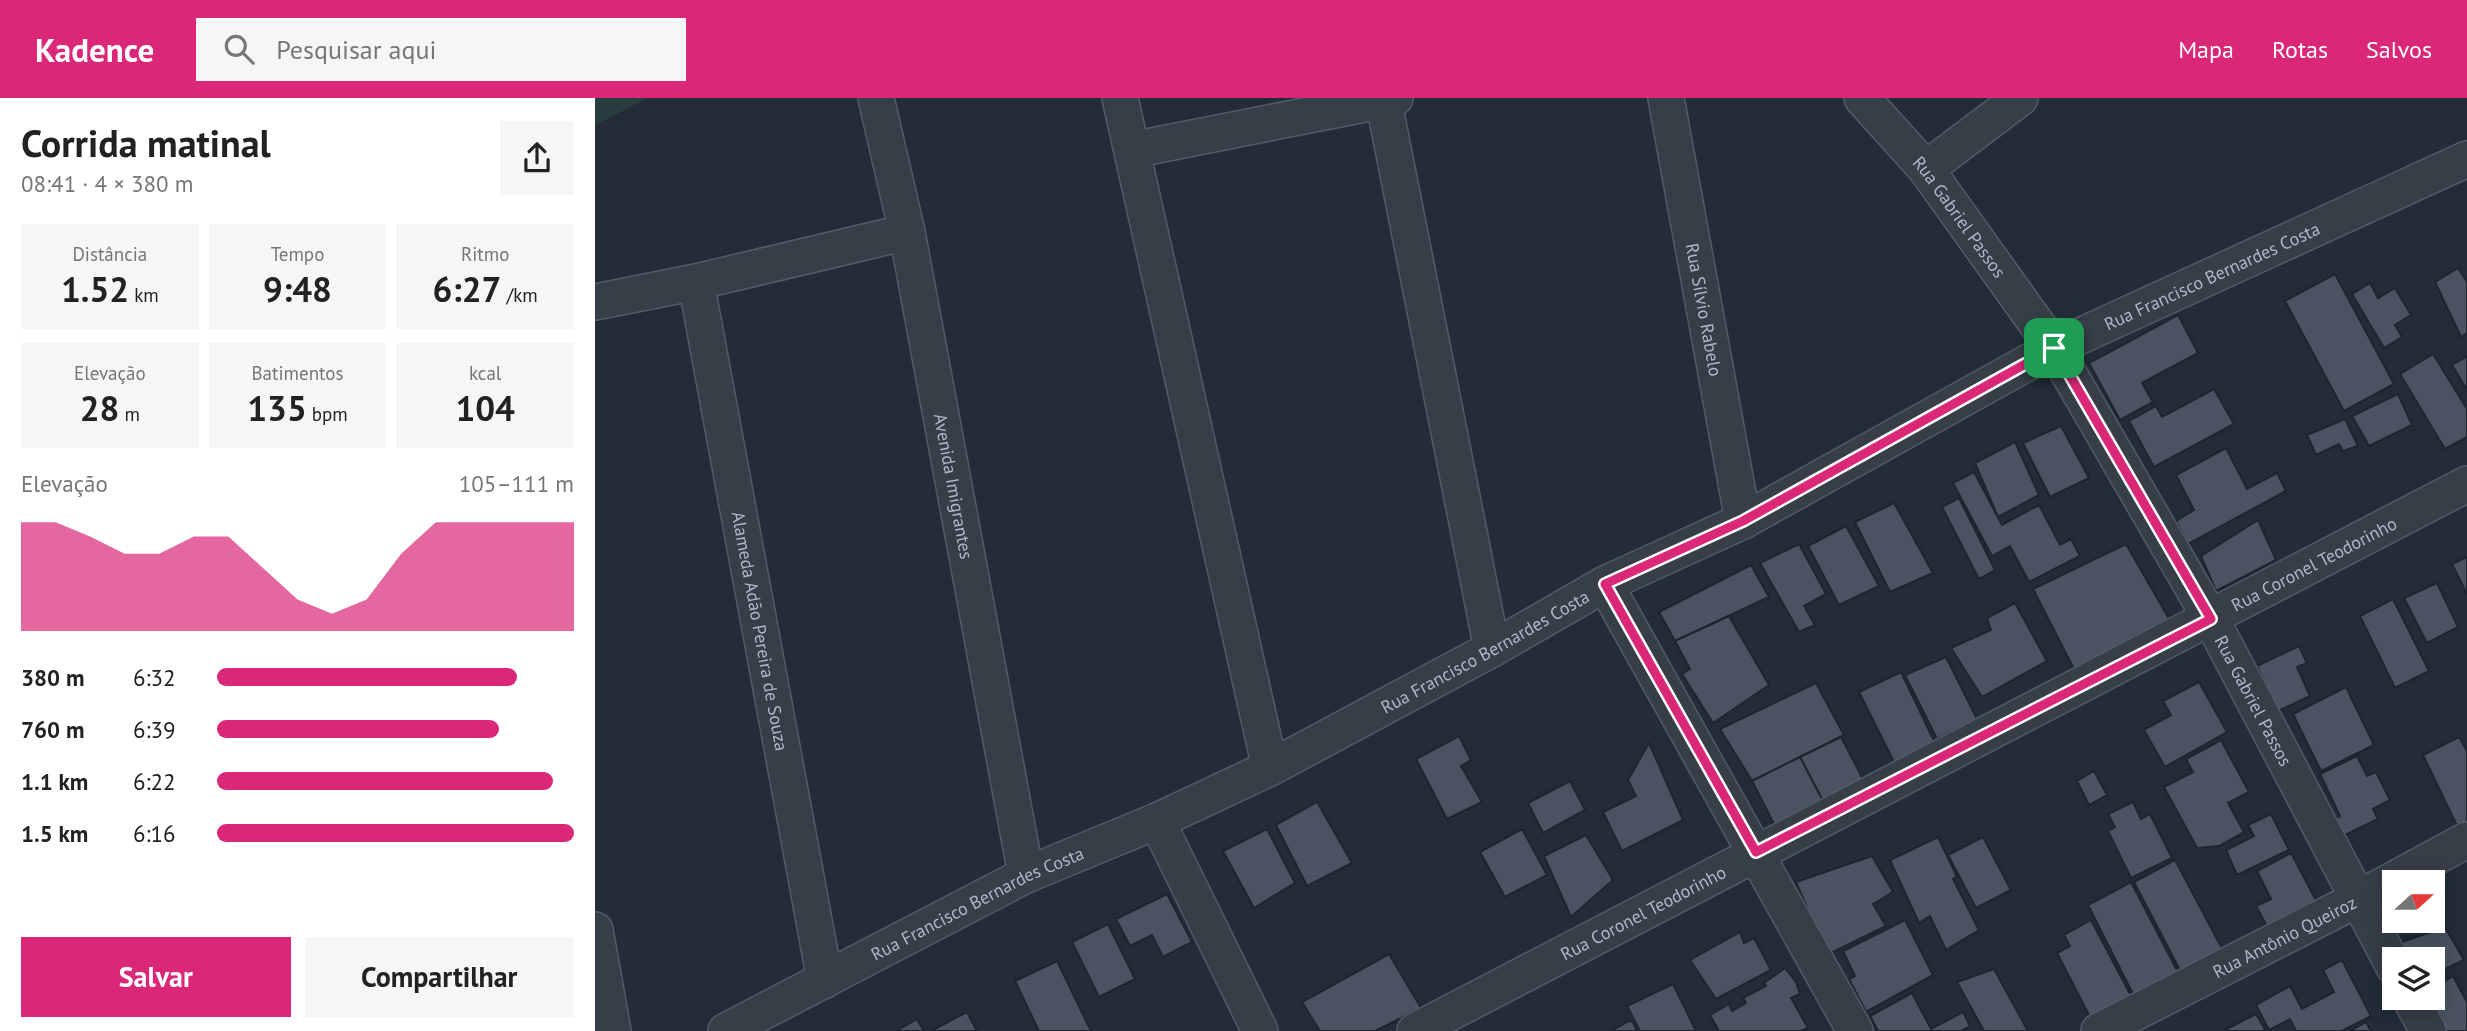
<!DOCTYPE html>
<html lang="pt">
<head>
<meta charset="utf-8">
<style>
	body { margin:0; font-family:"PT Sans",sans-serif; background:#f6f6f6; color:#222; height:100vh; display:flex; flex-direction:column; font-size:26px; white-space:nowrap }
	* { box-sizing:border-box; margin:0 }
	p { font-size:23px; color:#767676 }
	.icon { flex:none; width:38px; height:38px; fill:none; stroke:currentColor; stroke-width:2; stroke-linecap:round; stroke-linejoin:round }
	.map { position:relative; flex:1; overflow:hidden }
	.drawer { display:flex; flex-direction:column; background:#fff; width:595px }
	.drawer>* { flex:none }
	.needle { width:46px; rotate:69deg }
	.tools { position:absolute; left:1787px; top:772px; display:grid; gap:14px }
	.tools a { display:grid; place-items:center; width:63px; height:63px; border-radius:0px; background:#fff; box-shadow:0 4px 18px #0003; font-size:35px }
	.pin { position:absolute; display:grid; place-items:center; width:60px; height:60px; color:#fff; margin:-30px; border-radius:14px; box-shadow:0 4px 10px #0006 }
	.round { display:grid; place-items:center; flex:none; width:74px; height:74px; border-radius:0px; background:#f6f6f6 }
	.headline { display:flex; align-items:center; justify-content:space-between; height:119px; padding:0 21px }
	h1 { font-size:38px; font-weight:600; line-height:52px }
	.figures { display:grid; grid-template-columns:repeat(3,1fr); gap:10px; height:119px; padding:7px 21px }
	.figures div { display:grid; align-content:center; border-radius:0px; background:#f6f6f6; text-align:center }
	.figures b { font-size:35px; font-weight:600 }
	.figures small { font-size:19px; font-weight:400 }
	.figures p { font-size:19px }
	.chart { height:196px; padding:14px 21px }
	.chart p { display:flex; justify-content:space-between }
	.chart svg { width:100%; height:126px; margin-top:7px; fill:#db2777; opacity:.7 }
	.button { display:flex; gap:14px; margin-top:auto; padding:14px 21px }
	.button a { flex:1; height:80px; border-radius:0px; background:#db2777; color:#fff; font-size:28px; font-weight:600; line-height:80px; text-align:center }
	.button a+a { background:#f6f6f6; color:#222 }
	ul { padding:0 21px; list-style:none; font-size:23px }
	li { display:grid; grid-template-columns:112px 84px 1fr; align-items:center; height:52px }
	li i { height:18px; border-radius:9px; background:#db2777 }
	header { display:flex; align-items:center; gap:42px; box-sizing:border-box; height:98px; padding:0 35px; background:#db2777; color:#fff }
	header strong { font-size:33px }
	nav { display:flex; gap:38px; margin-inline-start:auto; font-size:24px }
	.search { width:490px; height:63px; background:#f6f6f6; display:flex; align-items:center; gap:18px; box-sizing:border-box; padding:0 24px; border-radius:0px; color:#767676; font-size:26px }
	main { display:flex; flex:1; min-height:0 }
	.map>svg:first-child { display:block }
	.green { fill:#293c3d }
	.building { fill:#4a5361; stroke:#1e252f; stroke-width:2 }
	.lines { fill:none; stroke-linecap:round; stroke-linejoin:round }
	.street-casing { stroke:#545b66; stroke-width:38 }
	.street { stroke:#373e48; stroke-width:35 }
	.route-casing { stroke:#fff; stroke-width:14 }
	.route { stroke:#db2777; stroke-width:9 }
	.labels { text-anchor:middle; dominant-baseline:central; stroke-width:5; stroke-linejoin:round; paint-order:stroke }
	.street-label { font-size:18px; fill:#b1b8c4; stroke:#1c232d }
</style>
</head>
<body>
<header>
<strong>Kadence</strong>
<div class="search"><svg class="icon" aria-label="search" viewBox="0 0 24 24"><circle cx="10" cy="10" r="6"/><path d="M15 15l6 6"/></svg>Pesquisar aqui</div>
<nav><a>Mapa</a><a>Rotas</a><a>Salvos</a></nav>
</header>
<main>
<section class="drawer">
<div class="headline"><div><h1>Corrida matinal</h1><p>08:41 · 4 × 380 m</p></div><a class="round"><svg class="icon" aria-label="share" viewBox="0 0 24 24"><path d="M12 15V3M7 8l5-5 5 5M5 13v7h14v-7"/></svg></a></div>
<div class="figures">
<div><p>Distância</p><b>1.52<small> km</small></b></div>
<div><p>Tempo</p><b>9:48</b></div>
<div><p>Ritmo</p><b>6:27<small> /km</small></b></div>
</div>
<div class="figures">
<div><p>Elevação</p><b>28<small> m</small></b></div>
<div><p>Batimentos</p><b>135<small> bpm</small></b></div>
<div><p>kcal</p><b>104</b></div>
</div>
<div class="chart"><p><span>Elevação</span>105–111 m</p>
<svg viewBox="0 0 160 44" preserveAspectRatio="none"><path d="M0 44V6L10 6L20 11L30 17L40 17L50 11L60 11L70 22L80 33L90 38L100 33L110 17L120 6L130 6L140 6L150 6L160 6V44z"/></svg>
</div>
<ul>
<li><b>380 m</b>6:32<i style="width:84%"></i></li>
<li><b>760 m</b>6:39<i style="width:79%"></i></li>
<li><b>1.1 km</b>6:22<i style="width:94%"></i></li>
<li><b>1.5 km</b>6:16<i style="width:100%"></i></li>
</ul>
<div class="button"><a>Salvar</a><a>Compartilhar</a></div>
</section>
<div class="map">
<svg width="1872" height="933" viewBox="0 0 1872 933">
	<rect width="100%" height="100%" fill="#232c37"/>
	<polygon class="green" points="0,0 53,0 0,27"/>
	<g class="building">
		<polygon points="1863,170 1872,184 1872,235 1866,239 1840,184"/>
		<polygon points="1740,176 1799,286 1749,313 1690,203"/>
		<polygon points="1775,185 1783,200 1800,190 1816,217 1800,227 1807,239 1789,250 1757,196"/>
		<polygon points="1583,217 1603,255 1547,285 1558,304 1525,322 1494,265"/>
		<polygon points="1838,256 1872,311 1872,339 1850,351 1805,276"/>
		<polygon points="1872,258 1872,292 1857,267"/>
		<polygon points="1619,291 1639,326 1559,369 1534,323 1561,308 1567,319"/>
		<polygon points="1803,296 1817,327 1774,348 1757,318"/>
		<polygon points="1750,321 1763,348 1748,353 1744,346 1721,357 1712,337"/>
		<polygon points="1466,328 1494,380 1455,399 1428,345"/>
		<polygon points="1420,344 1444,397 1403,419 1380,365"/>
		<polygon points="1631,350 1652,391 1682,375 1691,393 1593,446 1581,423 1599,412 1581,377"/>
		<polygon points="1379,374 1407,427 1444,407 1465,447 1476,441 1485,458 1434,484 1415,448 1397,458 1358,385"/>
		<polygon points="1364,400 1400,472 1384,481 1347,409"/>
		<polygon points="1299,405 1338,475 1295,494 1260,424"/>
		<polygon points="1663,422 1681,462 1621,493 1606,458"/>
		<polygon points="1251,428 1284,488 1244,507 1213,448"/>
		<polygon points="1204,446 1231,496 1209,508 1220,527 1204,534 1165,465"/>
		<polygon points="1531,446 1577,526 1482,577 1438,491"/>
		<polygon points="1872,459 1872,496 1857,466"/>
		<polygon points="1156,467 1174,499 1080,543 1064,514"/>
		<polygon points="1842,485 1863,529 1832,545 1809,500"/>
		<polygon points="1798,501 1834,573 1800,590 1765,518"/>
		<polygon points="1420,505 1452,563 1387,599 1356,550 1396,532 1392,520"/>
		<polygon points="1134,518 1174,587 1118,625 1087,576 1095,571 1080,543"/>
		<polygon points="1704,548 1712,565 1702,569 1715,598 1683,613 1662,568"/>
		<polygon points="1351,559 1382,621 1342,641 1310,577"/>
		<polygon points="1306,574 1340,645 1300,666 1264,594"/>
		<polygon points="1604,584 1632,634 1570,669 1549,632 1576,617 1568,603"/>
		<polygon points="1221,585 1249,637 1157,683 1125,631"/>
		<polygon points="1751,589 1779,647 1726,673 1698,616"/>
		<polygon points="864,638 876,662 866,668 887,704 852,721 821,661"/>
		<polygon points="1246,639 1271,687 1230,707 1205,659"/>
		<polygon points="1864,639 1872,653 1872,725 1863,730 1828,657"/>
		<polygon points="1626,642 1654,694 1633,705 1649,734 1624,748 1602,750 1569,689 1598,674 1591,661"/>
		<polygon points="1054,645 1088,722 1027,753 1008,714 1041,698 1033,682"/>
		<polygon points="1762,658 1772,678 1781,674 1795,702 1778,711 1783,721 1744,740 1736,723 1745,718 1725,676"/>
		<polygon points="1205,659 1230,707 1181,730 1157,683"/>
		<polygon points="1499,673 1512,697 1494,707 1482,683"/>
		<polygon points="975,683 990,712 948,735 933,705"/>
		<polygon points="722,704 757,765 712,788 681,727"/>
		<polygon points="1538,704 1546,721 1555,716 1577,760 1536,780 1513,733 1520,729 1513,716"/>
		<polygon points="1676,716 1694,752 1642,777 1631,752 1659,738 1653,727"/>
		<polygon points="672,731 700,785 659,810 628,753"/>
		<polygon points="927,731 952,777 910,799 885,754"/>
		<polygon points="991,737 1018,782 976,819 949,758"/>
		<polygon points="1343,739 1362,779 1358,781 1384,832 1351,852 1335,818 1324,825 1295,762"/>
		<polygon points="1388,739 1416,792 1381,810 1353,757"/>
		<polygon points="1696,755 1724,808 1675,834 1661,808 1676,801 1662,773"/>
		<polygon points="1277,758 1298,794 1278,806 1291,828 1232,857 1201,784"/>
		<polygon points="1580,762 1631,858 1589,880 1539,784"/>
		<polygon points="1536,784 1587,882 1543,906 1493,807"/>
		<polygon points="572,796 597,844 568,859 557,837 535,848 521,821"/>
		<polygon points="1310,822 1338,877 1271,914 1254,881 1260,878 1248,853"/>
		<polygon points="1496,822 1543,911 1496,921 1462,855 1475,848 1469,837"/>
		<polygon points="513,826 540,881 504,899 477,844"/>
		<polygon points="1850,829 1869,862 1838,877 1838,861 1807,861 1801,846"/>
		<polygon points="1145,834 1149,845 1159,840 1176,872 1121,901 1095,862"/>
		<polygon points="794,856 826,910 780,933 725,933 707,904"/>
		<polygon points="1747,862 1776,918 1747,933 1701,933 1695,921 1674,932 1661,907 1695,888 1707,911 1739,894 1728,872"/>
		<polygon points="462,863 496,933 444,933 420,883"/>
		<polygon points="1190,870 1201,884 1205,896 1196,900 1213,930 1205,933 1124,933 1115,917 1134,906 1137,913 1151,905 1148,900 1171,888 1169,885"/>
		<polygon points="1399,871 1433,933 1389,933 1362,884"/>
		<polygon points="1858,878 1872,904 1872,933 1849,933 1833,900 1838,900 1838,890"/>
		<polygon points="1078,886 1101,933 1045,933 1032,908"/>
		<polygon points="1317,895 1336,931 1368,914 1375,928 1366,933 1283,933 1275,918"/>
		<polygon points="372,914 382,933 336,933"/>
		<polygon points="1661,916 1671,933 1628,933"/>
		<polygon points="322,921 329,933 301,933"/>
		<polygon points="1034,923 1038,924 1042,933 1016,933"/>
		<polygon points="1771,924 1776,933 1755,933"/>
	</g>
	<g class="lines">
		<defs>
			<g id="street">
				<path id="s1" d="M 281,0 L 312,134 L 431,777"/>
				<polyline points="525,0 675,670"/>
				<polyline points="788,0 897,551"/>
				<path id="s2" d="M 1071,0 L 1148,423"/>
				<path id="s3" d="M 1267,0 L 1331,71 L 1459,250 L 1616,521 L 1799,869"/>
				<polyline points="537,52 800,0"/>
				<polyline points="1331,71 1425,0"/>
				<path id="s4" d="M 101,184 L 230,882"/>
				<polyline points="0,204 101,184 312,134"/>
				<polyline points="1010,486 1260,933"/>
				<polyline points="562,723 665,933"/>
				<polyline points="0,832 18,933"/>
				<polyline points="1815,900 1833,933"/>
				<path id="s5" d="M 131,933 L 431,777 L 562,723 L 675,670 L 897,551 L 1010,486 L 1148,423 L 1459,250 L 1872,61"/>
				<path id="s6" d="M 820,933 L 1872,386"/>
				<path id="s7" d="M 1504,933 L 1763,801 L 1872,742"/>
			</g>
		</defs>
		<use href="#street" class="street-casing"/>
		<use href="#street" class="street"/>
	</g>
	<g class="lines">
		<defs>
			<polygon id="route" points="1459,250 1616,521 1161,754 1010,486 1148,423"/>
		</defs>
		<use href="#route" class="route-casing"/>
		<use href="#route" class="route"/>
	</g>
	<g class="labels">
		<g class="street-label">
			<text stroke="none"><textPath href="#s3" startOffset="154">Rua Gabriel Passos</textPath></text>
			<text stroke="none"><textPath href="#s5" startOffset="1668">Rua Francisco Bernardes Costa</textPath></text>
			<text stroke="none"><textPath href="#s2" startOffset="215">Rua Sílvio Rabelo</textPath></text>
			<text stroke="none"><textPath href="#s1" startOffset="396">Avenida Imigrantes</textPath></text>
			<text stroke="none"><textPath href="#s6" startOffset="1013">Rua Coronel Teodorinho</textPath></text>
			<text stroke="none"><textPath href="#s4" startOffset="355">Alameda Adão Pereira de Souza</textPath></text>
			<text stroke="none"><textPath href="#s5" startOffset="849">Rua Francisco Bernardes Costa</textPath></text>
			<text stroke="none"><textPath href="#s3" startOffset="721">Rua Gabriel Passos</textPath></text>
			<text stroke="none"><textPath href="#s5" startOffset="282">Rua Francisco Bernardes Costa</textPath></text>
			<text stroke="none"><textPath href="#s6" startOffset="257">Rua Coronel Teodorinho</textPath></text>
			<text stroke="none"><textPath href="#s7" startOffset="208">Rua Antônio Queiroz</textPath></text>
		</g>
	</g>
</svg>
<div class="tools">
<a><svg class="needle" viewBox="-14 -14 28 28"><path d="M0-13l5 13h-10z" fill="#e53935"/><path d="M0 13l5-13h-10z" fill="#767676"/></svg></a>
<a><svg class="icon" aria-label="layers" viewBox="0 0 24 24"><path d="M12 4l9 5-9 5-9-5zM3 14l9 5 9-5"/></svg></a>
</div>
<div class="pin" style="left:1459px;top:250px;background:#1e9e55"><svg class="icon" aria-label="arrive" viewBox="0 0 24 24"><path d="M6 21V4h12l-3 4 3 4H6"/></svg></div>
</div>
</main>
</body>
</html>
